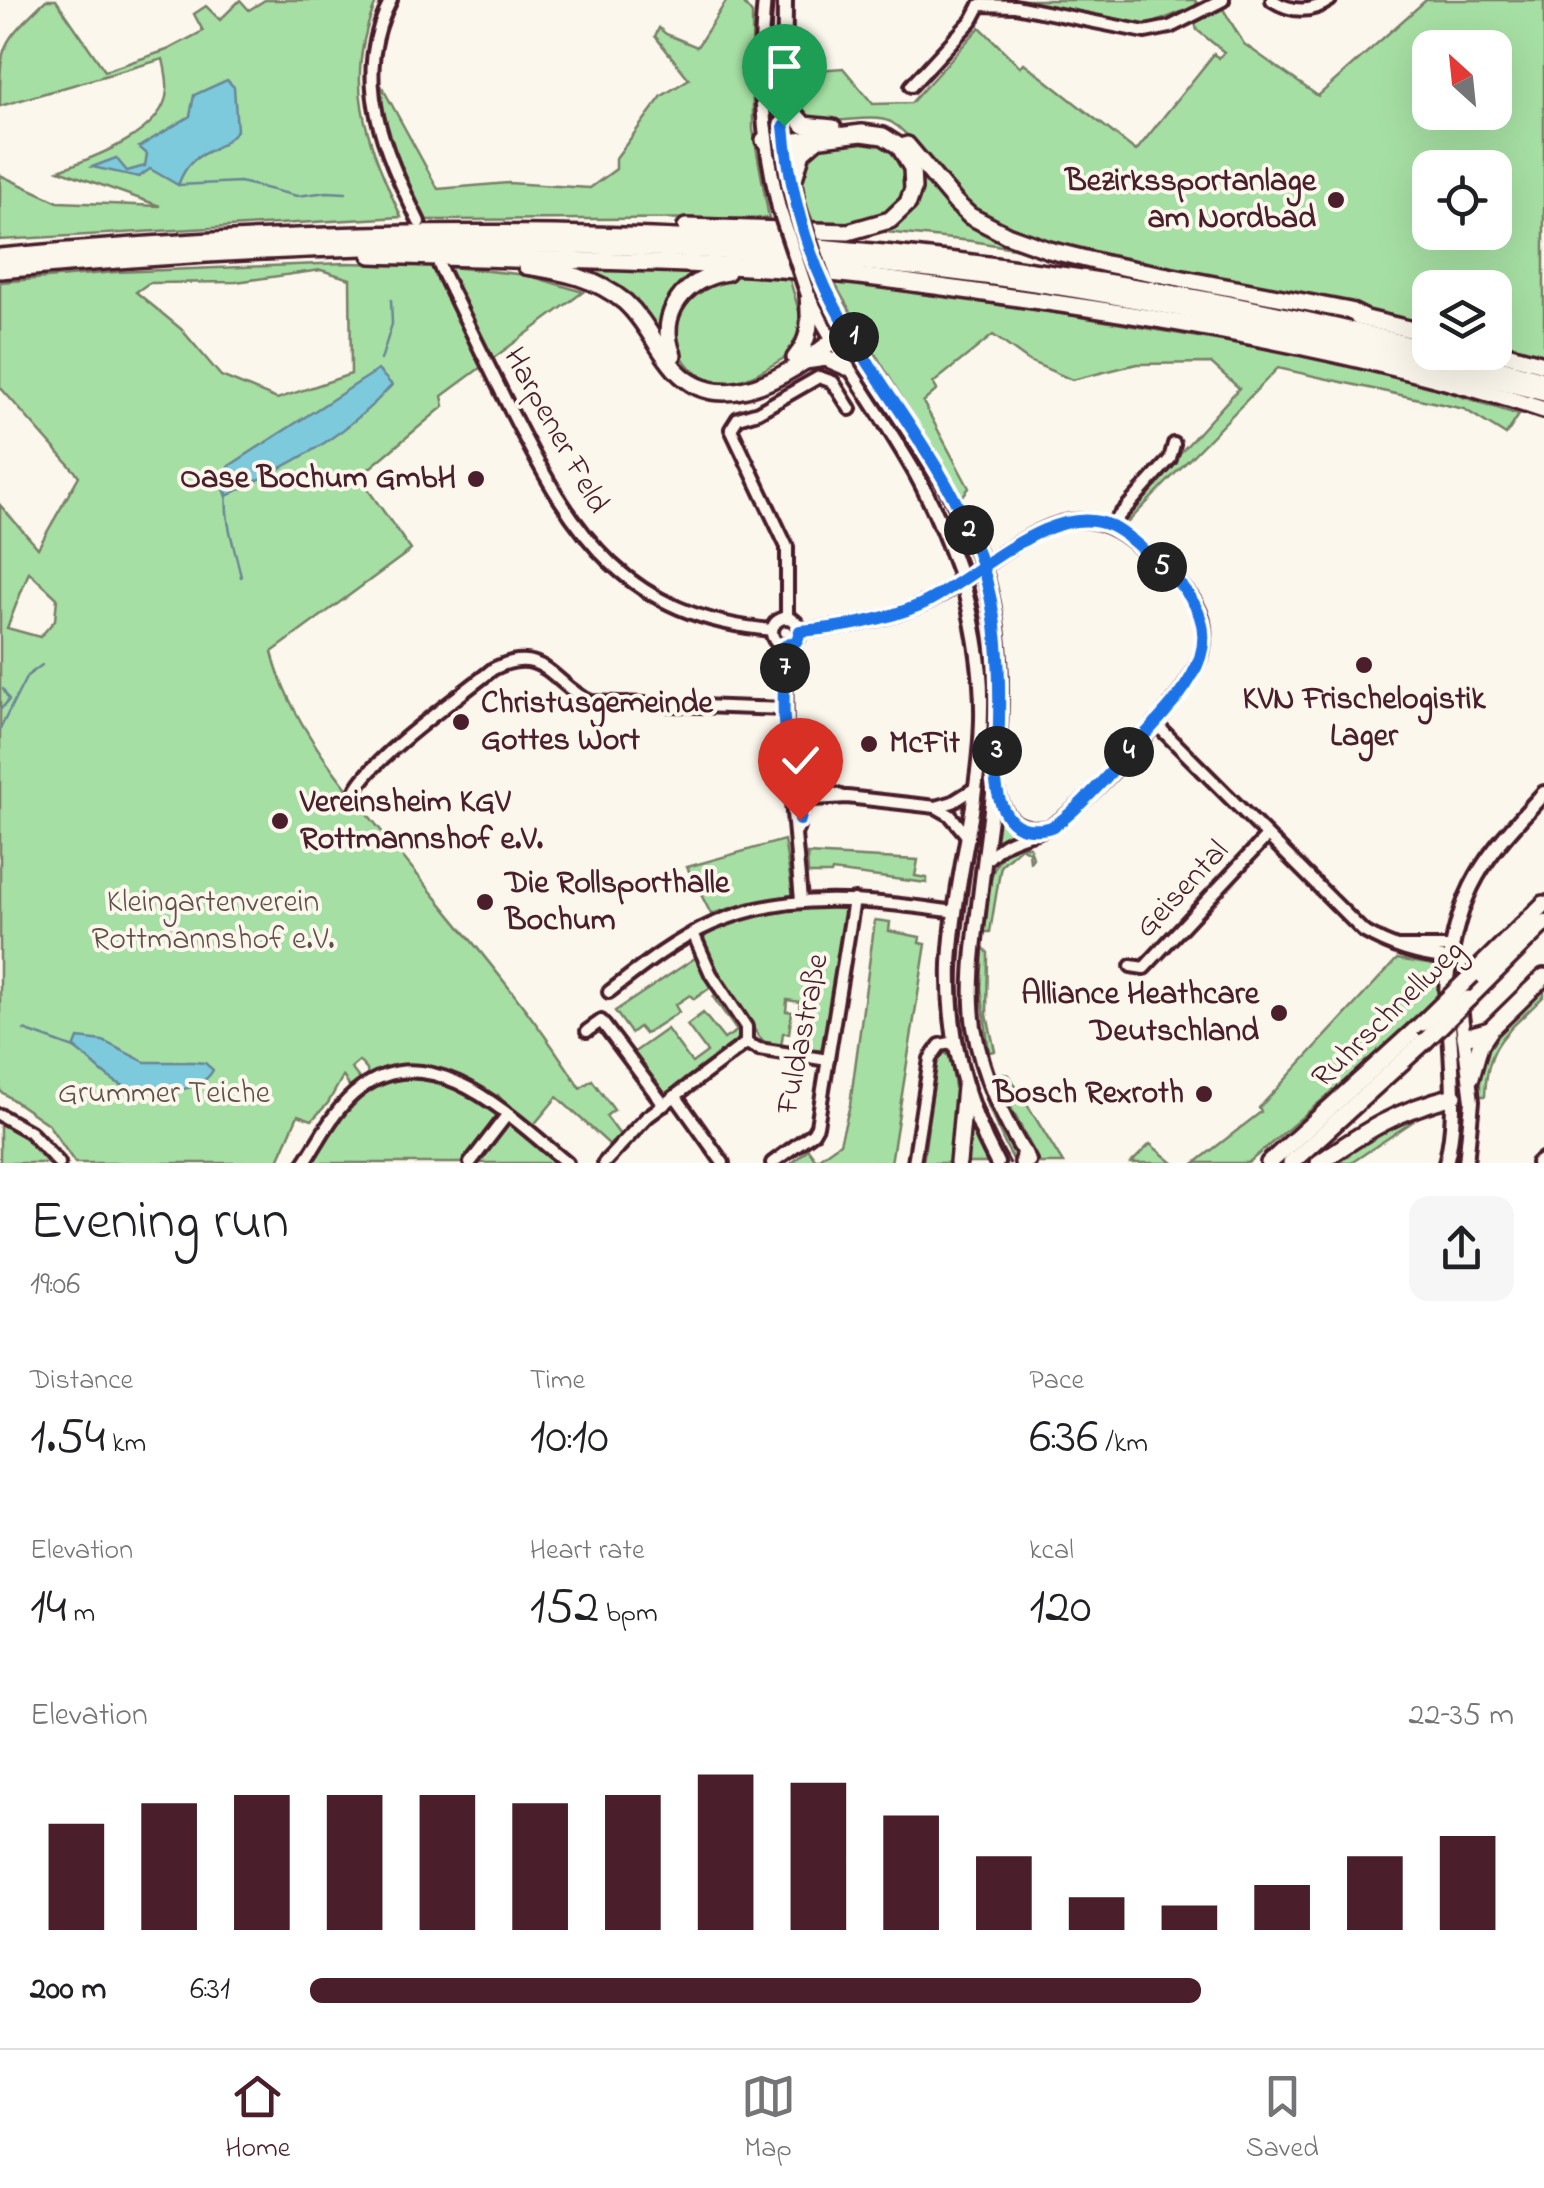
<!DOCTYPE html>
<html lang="en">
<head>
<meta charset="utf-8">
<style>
	body { margin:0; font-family:"Indie Flower",sans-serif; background:#f6f6f6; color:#202124; height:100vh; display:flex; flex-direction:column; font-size:38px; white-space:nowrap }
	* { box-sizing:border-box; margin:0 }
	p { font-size:32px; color:#757577 }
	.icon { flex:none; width:55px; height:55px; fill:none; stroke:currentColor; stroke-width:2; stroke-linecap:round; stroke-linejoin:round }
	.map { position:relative; height:1163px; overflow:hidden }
	.details { display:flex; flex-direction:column; background:#fff; flex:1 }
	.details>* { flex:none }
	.needle { width:65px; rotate:333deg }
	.tools { position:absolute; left:1412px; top:30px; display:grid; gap:20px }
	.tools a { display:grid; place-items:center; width:100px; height:100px; border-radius:20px; background:#fff; box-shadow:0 10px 40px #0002; font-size:50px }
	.pin { position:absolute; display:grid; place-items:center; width:85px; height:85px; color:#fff; margin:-102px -42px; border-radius:50% 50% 50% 0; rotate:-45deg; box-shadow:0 0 10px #0007 }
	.pin .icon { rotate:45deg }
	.km { position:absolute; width:50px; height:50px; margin:-25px; border-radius:50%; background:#222; color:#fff; font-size:28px; line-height:50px; text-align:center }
	.round { display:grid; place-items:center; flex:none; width:105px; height:105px; border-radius:20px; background:#f6f6f6 }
	.overview { display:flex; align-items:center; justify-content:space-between; height:170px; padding:0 30px }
	h1 { font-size:55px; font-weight:600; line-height:75px }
	.stats { display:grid; grid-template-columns:repeat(3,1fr); gap:15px; height:170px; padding:10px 30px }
	.stats div { display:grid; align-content:center }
	.stats b { font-size:50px; font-weight:600 }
	.stats small { font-size:28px; font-weight:400 }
	.stats p { font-size:28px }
	.chart { height:280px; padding:20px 30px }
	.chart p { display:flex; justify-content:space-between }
	.chart svg { width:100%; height:180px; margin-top:10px; stroke:#4a1f2b; stroke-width:6 }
	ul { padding:0 30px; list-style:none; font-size:32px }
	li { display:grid; grid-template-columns:160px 120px 1fr; align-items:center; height:75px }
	li i { height:25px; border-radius:12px; background:#4a1f2b }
	.menu { display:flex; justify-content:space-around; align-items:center; height:140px; border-top:2px solid #e0e0e0; background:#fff; font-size:28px; color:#757577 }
	.menu a { display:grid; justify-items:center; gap:5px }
	.menu .selected { color:#4a1f2b }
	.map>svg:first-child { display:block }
	.green { fill:#a6dfa3; stroke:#787f67; stroke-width:2.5; fill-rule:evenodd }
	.water { fill:#7dcadc; stroke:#698695; stroke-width:2.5 }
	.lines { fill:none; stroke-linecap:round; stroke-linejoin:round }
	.stream { stroke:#698695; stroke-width:2.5 }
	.minor-casing { stroke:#4a1f2b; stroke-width:18 }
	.major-casing { stroke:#4a1f2b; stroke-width:20 }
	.highway-casing { stroke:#4a1f2b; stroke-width:22 }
	.minor { stroke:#fbf7ec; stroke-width:10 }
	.major { stroke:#fbf7ec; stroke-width:12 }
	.highway { stroke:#fbf7ec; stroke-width:15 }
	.tram { stroke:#4a1f2b; stroke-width:2.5 }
	.major-bridge-casing { stroke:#4a1f2b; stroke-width:20; stroke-linecap:butt }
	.highway-bridge-casing { stroke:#4a1f2b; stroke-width:22; stroke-linecap:butt }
	.major-bridge { stroke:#fbf7ec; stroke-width:12 }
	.highway-bridge { stroke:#fbf7ec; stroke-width:15 }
	.route-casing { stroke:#fff; stroke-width:20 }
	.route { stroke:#1a73e8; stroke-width:12 }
	.poi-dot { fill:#4a1f2b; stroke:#fbf7ec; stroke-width:4 }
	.labels { text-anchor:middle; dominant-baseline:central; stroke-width:8; stroke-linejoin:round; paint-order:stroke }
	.poi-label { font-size:32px; font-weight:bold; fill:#4a1f2b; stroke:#fbf7ec; text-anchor:end }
	.street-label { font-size:32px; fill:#4a1f2b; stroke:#fbf7ec }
	.park-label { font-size:32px; fill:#614f49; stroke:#fbf7ec }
</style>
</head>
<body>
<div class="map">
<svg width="1544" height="1163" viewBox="0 0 1544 1163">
	<rect width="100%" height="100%" fill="#fbf7ec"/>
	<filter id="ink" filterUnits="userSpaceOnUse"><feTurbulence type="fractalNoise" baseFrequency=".01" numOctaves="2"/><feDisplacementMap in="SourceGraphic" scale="20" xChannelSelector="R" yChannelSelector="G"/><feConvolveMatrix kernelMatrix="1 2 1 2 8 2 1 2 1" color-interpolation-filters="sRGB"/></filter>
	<g filter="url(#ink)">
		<g class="green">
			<path d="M 46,0 L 56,0 L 105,71 L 167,50 L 203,31 L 194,14 L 206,6 L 220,20 L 240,0 L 249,10 L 265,0 L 377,0 C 341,84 367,139 401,217 L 0,240 L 0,175 L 58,202 L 160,206 L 59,170 C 92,158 165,133 167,90 C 168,80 165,68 163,59 L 0,106 C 0,44 0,44 46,0 Z"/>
			<polygon points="727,0 741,0 752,14 753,130 769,218 423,220 386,139 381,85 438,189 508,183 590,188 616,169 616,158 662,96 689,79 655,36 659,28 666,34 697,47"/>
			<polygon points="1018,0 1195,0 1198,5 1149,25 1128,24"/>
			<path d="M 1426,0 L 1544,0 L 1544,357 L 1495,343 L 1495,288 L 1430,288 L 1430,325 C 1354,307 1277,291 1200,276 C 1133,263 1064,252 1002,224 C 973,211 947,184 927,160 C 915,146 907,131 891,122 C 864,109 805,138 793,103 C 791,94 792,82 791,72 L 843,68 L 873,104 L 911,103 L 980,27 L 1020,67 L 1024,63 L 1136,151 L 1214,54 L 1219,58 L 1224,52 L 1197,30 L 1195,23 L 1223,9 L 1244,44 L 1318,96 ZM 1430,48 L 1495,48 L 1495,112 L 1430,112 ZM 1430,168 L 1495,168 L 1495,232 L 1430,232 Z"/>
			<path d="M 866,139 C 895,144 912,165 904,194 C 902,202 899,208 891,212 C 866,225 841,225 814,223 C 803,202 792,153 824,142 C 836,138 853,140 866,139 Z"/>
			<polygon points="915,168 927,177 1032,251 971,241 876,231 896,221"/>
			<path d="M 346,263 L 431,265 L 527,275 L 583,292 L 442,396 L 444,406 L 359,477 L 411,550 L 272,652 C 290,726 351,794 398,851 C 461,929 527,1004 580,1088 L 592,1080 L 614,1110 L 606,1116 L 620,1135 L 610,1145 L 557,1097 L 532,1127 L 501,1104 L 502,1100 L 498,1095 L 496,1098 L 444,1072 L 389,1069 L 368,1079 L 367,1070 L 359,1061 L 351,1068 L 362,1082 L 352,1091 L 343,1076 L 328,1103 L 312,1120 L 298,1115 L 277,1163 L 75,1163 L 48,1124 L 0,1091 L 0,505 L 38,548 L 79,476 L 0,387 L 0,282 L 115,272 ZM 321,270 L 350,279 L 351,374 L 277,399 L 221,376 L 181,329 L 136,292 L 149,283 L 236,282 ZM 29,572 L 57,598 L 55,620 L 40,637 L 7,628 Z"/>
			<polygon points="550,265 713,271 682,289 670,355 646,316"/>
			<path d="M 740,274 L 789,277 L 803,325 L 798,350 C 777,361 752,381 728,382 C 677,384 657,320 696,289 C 707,280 725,276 740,274 Z"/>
			<path d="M 833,280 L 1063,314 L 1303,355 L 1386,372 L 1519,415 L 1506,435 L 1464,409 L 1278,368 L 1128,522 L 1125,519 L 1126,513 L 1239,388 L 1211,363 L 1137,364 L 1072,380 L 1029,361 L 993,335 L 933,383 L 937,390 L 923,402 L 969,488 L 961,498 C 920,424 873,354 833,280 Z"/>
			<polygon points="997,805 1007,821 1024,832 992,849"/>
			<polygon points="784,840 793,895 748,903 711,914 687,867"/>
			<path d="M 1020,845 L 1030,847 L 1033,858 L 1030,862 L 1029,852 L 1021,847 L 1001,865 L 990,932 L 982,932 C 991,902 982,858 1020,845 Z"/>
			<polygon points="807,854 918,860 915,876 927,878 927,883 832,871 831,874 808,874"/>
			<path d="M 808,904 L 842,904 L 846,908 L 823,1055 L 794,1049 L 800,1049 L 805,1014 L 799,1012 L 800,1002 L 787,1000 L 786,1011 L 792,1012 L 789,1033 L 783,1033 L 781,1047 L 786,1048 L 783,1051 L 770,1048 L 758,1035 L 712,965 L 704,938 C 720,914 780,909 808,904 Z"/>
			<polygon points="875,920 890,922 889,931 920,937 919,943 926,944 891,1163 792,1163 808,1149 816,1160 840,1143 850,1105"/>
			<path d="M 958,933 L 961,933 C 954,1016 967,1090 1008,1163 L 1002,1163 C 968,1088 950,1015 958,933 Z"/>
			<polygon points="983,947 988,953 987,1015 995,1051 989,1052 981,988"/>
			<polygon points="695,958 711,987 694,999 690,995 675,1005 679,1012 645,1034 639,1027 631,1033 615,1011"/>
			<polygon points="1397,959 1434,965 1439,972 1439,994 1374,1056 1248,1163 1195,1163 1261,1112 1259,1108"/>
			<path d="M 1544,981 L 1544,996 C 1508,1033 1487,1040 1485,1096 L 1480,1096 L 1480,1068 L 1485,1044 Z"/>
			<path d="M 964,982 L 967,982 L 967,1004 L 1019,1163 L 1015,1163 C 983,1106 966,1048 964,982 Z"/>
			<polygon points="718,994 743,1028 742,1036 664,1095 660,1094 633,1053 667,1029 692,1063 707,1052 687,1025 703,1013 724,1039 737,1031 713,997"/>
			<polygon points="944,1052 950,1057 959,1111 954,1163 923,1163 928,1127 924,1126 934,1058"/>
			<polygon points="1002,1074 1009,1075 1063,1163 1040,1163 997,1081"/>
			<path d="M 418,1079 C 448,1083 473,1096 496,1114 L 498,1121 L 464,1163 L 312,1163 C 338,1123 363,1076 418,1079 Z"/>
			<polygon points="966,1110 991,1163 960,1163"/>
			<polygon points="0,1119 66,1163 0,1163"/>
			<polygon points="1393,1121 1412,1122 1351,1163 1326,1163"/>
			<polygon points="509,1125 511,1126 558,1163 477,1163"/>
			<polygon points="1150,1144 1173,1163 1131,1163"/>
		</g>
		<g class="water">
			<path d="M 227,80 L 234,87 L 237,130 C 214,159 193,145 178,185 L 150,169 L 139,177 L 92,167 L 116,158 L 127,171 L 145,166 L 147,154 L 139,147 L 190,116 L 194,95 Z"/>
			<path d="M 378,370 L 392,385 C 340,442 294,461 227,496 L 218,477 L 229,466 Z"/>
			<path d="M 78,1038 L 103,1041 L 145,1062 L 193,1062 L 205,1063 L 213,1070 C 200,1095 147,1096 124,1086 C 104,1078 92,1060 74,1048 Z"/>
		</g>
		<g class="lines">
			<g class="stream">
				<polyline points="178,185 240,182 297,196 327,192 346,193"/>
				<polyline points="381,360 392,324 391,300"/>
				<path d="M 227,493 C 224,520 235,548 241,577"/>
				<polyline points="0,710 9,700 3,689"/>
				<polyline points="0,729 27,676 42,665"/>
				<polyline points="24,1030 77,1049"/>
			</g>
			<defs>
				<g id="minor">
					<path d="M 391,0 C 350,78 384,150 419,222"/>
					<path d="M 1272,0 C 1292,13 1311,13 1330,0"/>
					<polyline points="980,5 1015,6 1145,32 1170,27 1223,0"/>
					<polyline points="911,86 972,20 980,5"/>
					<path d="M 439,265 C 463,315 488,365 513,415 C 574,536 626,617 772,630"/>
					<polyline points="1110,526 1170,459 1174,444"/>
					<circle cx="786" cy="632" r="14"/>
					<polyline points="787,618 787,547 731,429 738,418 758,412 819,377 833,382 850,409"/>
					<path d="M 801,631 C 851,627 902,618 946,592 C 982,570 1030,527 1071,521 C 1110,516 1136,544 1162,567 C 1180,584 1202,602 1204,628 C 1205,641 1203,654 1197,665 C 1178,705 1093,798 1056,823 C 1040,834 1023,834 1007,843 C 998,847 992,856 984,862"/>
					<polyline points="785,646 786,744 783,761 788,778 798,790 813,799 847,797 936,807 950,815 969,838"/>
					<path d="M 1155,723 L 1363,931 C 1392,948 1418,955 1451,959"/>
					<path d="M 787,747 C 800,779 808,785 841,796"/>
					<path d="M 996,786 C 1003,814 1013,830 1043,828"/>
					<path d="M 356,790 C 374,756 459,697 493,669 C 544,643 553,685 591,702 L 785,709"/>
					<polyline points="936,807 953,802 977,787"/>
					<polyline points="797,830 807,793"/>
					<polyline points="801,900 792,802 798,790 808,782"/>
					<polyline points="1399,947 1452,947"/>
					<polyline points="1131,966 1144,968 1267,836"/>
					<path d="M 609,992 C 641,967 675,940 712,924 C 791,889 874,901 956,912"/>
					<polyline points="587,1031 601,1021 664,1105"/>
					<polyline points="746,1043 759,1049 828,1060"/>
					<polyline points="676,1097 723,1163"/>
					<polyline points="0,1115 30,1132 59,1163"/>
					<path d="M 304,1163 C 321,1138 335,1107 360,1089 C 432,1034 514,1120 567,1163"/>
					<polyline points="470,1163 507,1115"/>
					<polyline points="604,1163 647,1117 746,1043 746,1027 711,974 693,933"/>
					<polyline points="772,1163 813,1133 817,1126 854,900"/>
					<polyline points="914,1163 930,1059 940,1045 956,1042"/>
					<polyline points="1537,1163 1544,1158"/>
				</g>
				<g id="major">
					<path d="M 765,0 C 758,74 762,136 779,208"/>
					<polyline points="785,0 784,126 798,208"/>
					<path d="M 823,283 C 869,379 942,458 980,559"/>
					<path d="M 809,297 C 838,354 875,403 907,458 C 929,494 945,533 959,572"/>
					<path d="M 986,578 C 1015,682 992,792 980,897 C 975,940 968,984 974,1027 C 982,1076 1003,1119 1029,1161"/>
					<path d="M 965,591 C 976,634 983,675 982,720 C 980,802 954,882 950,964 C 948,1033 964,1102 997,1163"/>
					<polyline points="1459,999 1472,1101 1466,1163"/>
					<path d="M 1446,1163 C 1456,1125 1453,1087 1451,1048 C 1450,1026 1444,1001 1447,979 C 1459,886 1482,860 1544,793"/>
				</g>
				<g id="highway">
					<polyline points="783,101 804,125 833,128"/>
					<polyline points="907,145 956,203 970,216 1007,235 1049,250 1106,264 1350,311 1364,318"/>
					<polyline points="792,185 802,152 818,138"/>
					<polyline points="686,227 848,232 890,220 908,203 913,189 912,168 899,146 883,136 862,133 797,141 764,140"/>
					<path d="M 371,255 C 512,260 653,260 794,270 C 869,275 945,288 1019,298 C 1193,322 1377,356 1544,410"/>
					<path d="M 0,257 C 485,211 957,227 1430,350"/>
					<path d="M 526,266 C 562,271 596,278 625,302 C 647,322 656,348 675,369 C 725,425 805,365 848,328"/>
					<path d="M 0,270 C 330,239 663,232 993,277 C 1179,303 1362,344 1544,393"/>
					<polyline points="1358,317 1430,334"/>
					<polyline points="1495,351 1544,364"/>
					<polyline points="1441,352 1544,380"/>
					<path d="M 673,355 C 656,313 686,278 727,272"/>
					<path d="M 795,358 C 812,338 810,320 808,295"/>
					<polyline points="805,361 826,358 847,367"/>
					<polyline points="1472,975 1544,904"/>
					<polyline points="1468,999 1544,923"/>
					<polyline points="1465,1037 1490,1030 1544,977"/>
					<polyline points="1471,1077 1480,1045 1490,1030"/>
					<polyline points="958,1163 965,1087"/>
					<polyline points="1023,1163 1024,1154"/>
					<polyline points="1269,1163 1423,1023"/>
					<polyline points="1291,1163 1425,1041"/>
					<path d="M 1319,1163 C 1365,1131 1398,1110 1454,1096"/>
				</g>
			</defs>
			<use href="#minor" class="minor-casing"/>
			<use href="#major" class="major-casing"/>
			<use href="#highway" class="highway-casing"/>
			<use href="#minor" class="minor"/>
			<use href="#major" class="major"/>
			<use href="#highway" class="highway"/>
			<path class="tram" d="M 771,0 C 760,119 782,246 845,349 C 898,436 961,513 981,616 C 997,701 984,786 971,871 C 965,916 957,961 960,1006 C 963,1062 982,1115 1010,1163"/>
			<defs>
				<g id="major-bridge">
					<polyline points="779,208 808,295"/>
					<polyline points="798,208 823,283"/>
					<polyline points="980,559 986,578"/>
					<polyline points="959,572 965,591"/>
				</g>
				<g id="highway-bridge">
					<polyline points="1423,1023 1472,975"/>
					<polyline points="1425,1041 1468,999"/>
				</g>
			</defs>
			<use href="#major-bridge" class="major-bridge-casing"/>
			<use href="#highway-bridge" class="highway-bridge-casing"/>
			<use href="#major-bridge" class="major-bridge"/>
			<use href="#highway-bridge" class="highway-bridge"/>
		</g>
	</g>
	<g class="lines" filter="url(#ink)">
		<defs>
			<path id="route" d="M 784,126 C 789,182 802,238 826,289 C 872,384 948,461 981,562 C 998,614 1000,666 999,721 C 999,741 993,762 996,782 C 998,798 1004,820 1021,827 C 1029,830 1043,830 1051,827 C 1070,819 1113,770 1128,753 C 1182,693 1246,640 1165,570 C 1148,555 1131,536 1111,526 C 1052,498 973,582 920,605 C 881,621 842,628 800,631 L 797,641 L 785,646 C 786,689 773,750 808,782 L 800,820"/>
		</defs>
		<use href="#route" class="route-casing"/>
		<use href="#route" class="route"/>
	</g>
	<g class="poi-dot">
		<circle cx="1336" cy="200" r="10"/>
		<circle cx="476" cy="479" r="10"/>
		<circle cx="1364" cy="665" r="10"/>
		<circle cx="461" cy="722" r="10"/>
		<circle cx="869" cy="744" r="10"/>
		<circle cx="280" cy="821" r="10"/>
		<circle cx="485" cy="902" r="10"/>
		<circle cx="1279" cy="1013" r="10"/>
		<circle cx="1204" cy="1094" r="10"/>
	</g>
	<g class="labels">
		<g class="poi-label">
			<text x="1316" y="182">Bezirkssportanlage<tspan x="1316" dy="37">am Nordbad</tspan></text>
			<text x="456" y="479">Oase Bochum GmbH</text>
			<text x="1364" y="700" text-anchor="middle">KVN Frischelogistik<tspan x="1364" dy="37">Lager</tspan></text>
			<text x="481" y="704" text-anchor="start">Christusgemeinde<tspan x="481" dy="37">Gottes Wort</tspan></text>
			<text x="889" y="744" text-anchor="start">McFit</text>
			<text x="300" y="803" text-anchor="start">Vereinsheim KGV<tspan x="300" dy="37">Rottmannshof e.V.</tspan></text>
			<text x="505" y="884" text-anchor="start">Die Rollsporthalle<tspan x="505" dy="37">Bochum</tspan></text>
			<text x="1259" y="995">Alliance Heathcare<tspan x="1259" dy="37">Deutschland</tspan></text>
			<text x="1184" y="1094">Bosch Rexroth</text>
		</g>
		<g class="street-label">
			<text transform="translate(555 431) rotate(61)">Harpener Feld</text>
			<text transform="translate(1183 890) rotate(-47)">Geisental</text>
			<text transform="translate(1389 1015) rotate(-44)">Ruhrschnellweg</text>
			<text transform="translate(804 1034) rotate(-79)">Fuldastraße</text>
		</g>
		<g class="park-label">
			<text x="213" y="903">Kleingartenverein<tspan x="213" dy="37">Rottmannshof e.V.</tspan></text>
			<text x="164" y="1094">Grummer Teiche</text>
		</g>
	</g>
</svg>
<div class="tools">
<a><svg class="needle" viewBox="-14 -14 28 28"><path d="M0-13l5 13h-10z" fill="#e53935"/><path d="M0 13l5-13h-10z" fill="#757577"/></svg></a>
<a><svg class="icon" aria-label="locate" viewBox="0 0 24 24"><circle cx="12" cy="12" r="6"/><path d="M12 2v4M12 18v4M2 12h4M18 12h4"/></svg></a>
<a><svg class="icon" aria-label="layers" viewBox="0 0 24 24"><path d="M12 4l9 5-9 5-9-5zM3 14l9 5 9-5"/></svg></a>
</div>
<div class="pin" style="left:784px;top:126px;background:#1e9e55"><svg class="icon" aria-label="arrive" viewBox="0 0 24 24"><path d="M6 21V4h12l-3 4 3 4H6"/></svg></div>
<div class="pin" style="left:800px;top:820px;background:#d93025"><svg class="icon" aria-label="check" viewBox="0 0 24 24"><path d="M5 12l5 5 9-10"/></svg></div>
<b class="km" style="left:854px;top:337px">1</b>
<b class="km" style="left:969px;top:530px">2</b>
<b class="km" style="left:997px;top:751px">3</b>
<b class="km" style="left:1129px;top:752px">4</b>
<b class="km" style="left:1162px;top:567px">5</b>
<b class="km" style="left:785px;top:668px">7</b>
</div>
<section class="details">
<div class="overview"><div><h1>Evening run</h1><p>19:06</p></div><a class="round"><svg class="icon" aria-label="share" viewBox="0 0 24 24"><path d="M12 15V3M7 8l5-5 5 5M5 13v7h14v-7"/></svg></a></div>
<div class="stats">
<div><p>Distance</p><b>1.54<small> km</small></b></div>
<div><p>Time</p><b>10:10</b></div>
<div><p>Pace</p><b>6:36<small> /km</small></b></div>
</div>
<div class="stats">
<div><p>Elevation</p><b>14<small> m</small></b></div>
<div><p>Heart rate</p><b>152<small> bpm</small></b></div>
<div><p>kcal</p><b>120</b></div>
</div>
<div class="chart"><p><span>Elevation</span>22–35 m</p>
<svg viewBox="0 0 160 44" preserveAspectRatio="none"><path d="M5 44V18M15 44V13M25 44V11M35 44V11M45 44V11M55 44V13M65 44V11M75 44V6M85 44V8M95 44V16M105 44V26M115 44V36M125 44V38M135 44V33M145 44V26M155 44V21"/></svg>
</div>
<ul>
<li><b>200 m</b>6:31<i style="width:74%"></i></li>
</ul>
</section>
<nav class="menu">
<a class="selected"><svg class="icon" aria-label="home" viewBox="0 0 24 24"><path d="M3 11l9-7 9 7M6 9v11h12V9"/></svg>Home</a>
<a><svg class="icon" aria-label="map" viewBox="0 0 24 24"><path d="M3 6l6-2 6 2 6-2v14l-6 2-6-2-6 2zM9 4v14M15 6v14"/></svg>Map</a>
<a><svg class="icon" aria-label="saved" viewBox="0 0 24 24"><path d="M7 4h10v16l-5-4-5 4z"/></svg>Saved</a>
</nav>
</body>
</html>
